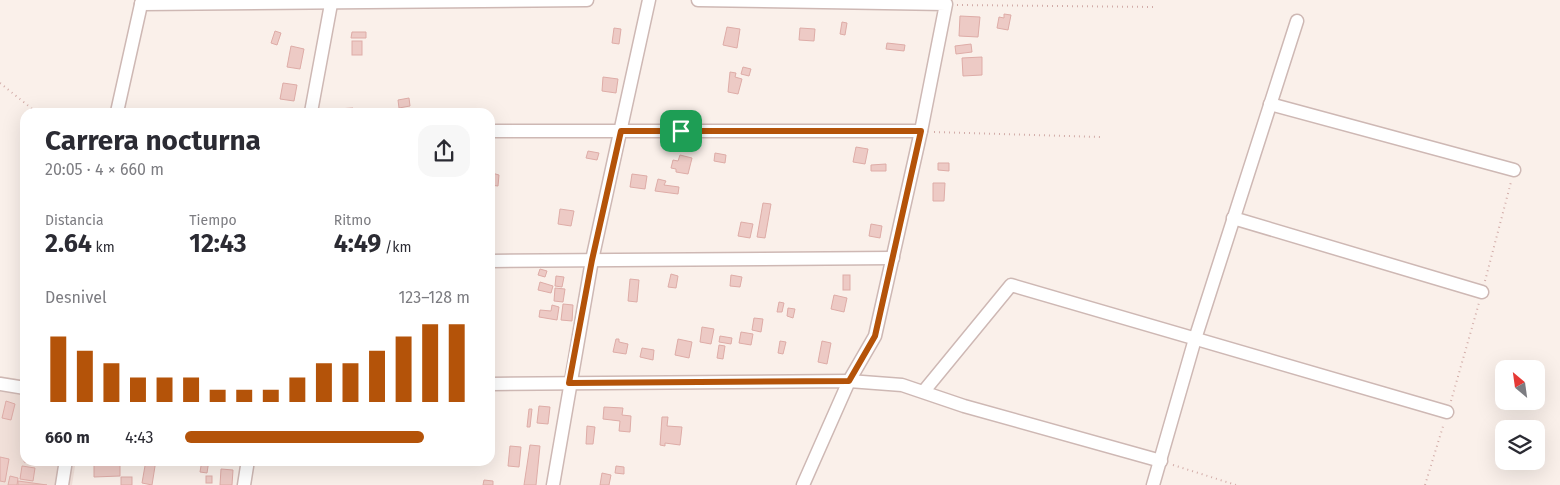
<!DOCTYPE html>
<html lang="es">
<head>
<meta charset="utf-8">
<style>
	body { margin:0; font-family:"Fira Sans",sans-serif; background:#f7f7f7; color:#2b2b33; height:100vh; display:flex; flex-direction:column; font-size:19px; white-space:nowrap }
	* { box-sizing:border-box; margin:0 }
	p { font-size:16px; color:#7c7c81 }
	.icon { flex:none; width:28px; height:28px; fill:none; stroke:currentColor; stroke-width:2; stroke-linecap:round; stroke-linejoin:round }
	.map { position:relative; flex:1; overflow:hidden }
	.sheet { position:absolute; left:20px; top:108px; width:475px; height:358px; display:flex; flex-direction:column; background:#fff; border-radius:15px; box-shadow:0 5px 20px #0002 }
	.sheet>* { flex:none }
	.needle { width:32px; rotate:331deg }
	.buttons { position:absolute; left:1495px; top:360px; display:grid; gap:10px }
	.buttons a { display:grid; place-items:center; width:50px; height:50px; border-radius:10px; background:#fff; box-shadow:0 5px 20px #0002; font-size:25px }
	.pin { position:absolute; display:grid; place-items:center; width:42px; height:42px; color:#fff; margin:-21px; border-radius:10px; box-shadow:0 2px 8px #0006 }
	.round { display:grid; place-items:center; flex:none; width:52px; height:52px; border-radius:15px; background:#f7f7f7 }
	.headline { display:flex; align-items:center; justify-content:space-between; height:85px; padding:0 25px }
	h1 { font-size:28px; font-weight:700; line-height:38px }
	.stats { display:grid; grid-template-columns:repeat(3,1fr); gap:8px; height:85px; padding:5px 25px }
	.stats div { display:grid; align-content:center }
	.stats b { font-size:25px; font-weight:700 }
	.stats small { font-size:14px; font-weight:400 }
	.stats p { font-size:14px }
	.chart { height:140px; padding:10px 25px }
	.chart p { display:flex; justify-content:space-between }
	.chart svg { width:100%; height:90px; margin-top:5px; stroke:#b45309; stroke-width:6 }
	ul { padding:0 25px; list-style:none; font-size:16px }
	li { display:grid; grid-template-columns:80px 60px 1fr; align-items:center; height:38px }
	li i { height:12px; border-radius:6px; background:#b45309 }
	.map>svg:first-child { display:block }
	.residential { fill:#f1e0d9 }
	.building { fill:#edcac5; stroke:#deaca7 }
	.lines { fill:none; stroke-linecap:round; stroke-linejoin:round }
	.minor-casing { stroke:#ceb8b4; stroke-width:15 }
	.path { stroke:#d2aca8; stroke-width:2; stroke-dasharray:1 4; stroke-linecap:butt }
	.minor { stroke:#fff; stroke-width:12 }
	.route-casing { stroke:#fff; stroke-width:10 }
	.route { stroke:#b45309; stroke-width:6 }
</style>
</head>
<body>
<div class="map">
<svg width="1560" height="485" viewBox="0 0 1560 485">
	<rect width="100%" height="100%" fill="#faf0ea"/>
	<polygon class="residential" points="0,376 25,380 25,460 76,460 72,485 0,485"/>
	<g class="building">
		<polygon points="1004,14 1011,15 1008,30 997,28 999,17 1004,18"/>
		<polygon points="960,16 980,17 978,37 959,36"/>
		<polygon points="842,22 847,23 845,35 840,34"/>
		<polygon points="727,27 740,29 737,48 723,45"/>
		<polygon points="614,28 621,29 619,44 612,43"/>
		<polygon points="800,28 815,29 814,41 799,40"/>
		<polygon points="275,31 281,33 277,45 271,43"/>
		<polygon points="352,32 366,32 366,38 351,38"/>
		<rect x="352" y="41" width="10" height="14"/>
		<polygon points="887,43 905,45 904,51 886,49"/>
		<polygon points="971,44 972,52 956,54 955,46"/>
		<polygon points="291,46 304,49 300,69 287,67"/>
		<polygon points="982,57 982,75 963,76 962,58"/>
		<polygon points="743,67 751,69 749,76 741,74"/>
		<polygon points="730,72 736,73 735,77 742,79 738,94 728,92"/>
		<polygon points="603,77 618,79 616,93 602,91"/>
		<polygon points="283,83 297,85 294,101 280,99"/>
		<polygon points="409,98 410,106 399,108 398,100"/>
		<polygon points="353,108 353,112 338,112 337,109"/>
		<polygon points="856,147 868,149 865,164 853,162"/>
		<polygon points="588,151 599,153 597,160 586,158"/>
		<polygon points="715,153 726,155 725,163 714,161"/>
		<polygon points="680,155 692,158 688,174 676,172 676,169 671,168 673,160 678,161"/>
		<polygon points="938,163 949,163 949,171 938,170"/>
		<polygon points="886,164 886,171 871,171 871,165"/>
		<polygon points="492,173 499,175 498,186 490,185"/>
		<polygon points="632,174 647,176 645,189 630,187"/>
		<polygon points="658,179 666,181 664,185 679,187 678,194 655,191"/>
		<polygon points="933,183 945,183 944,201 933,201"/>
		<polygon points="763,203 771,204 765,238 757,237"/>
		<polygon points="560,209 574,211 571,226 558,224"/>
		<polygon points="741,222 753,224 750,238 738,236"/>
		<polygon points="871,224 882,226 880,238 869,236"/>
		<polygon points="540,269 547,271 545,277 538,275"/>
		<polygon points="671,274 678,276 676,288 668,287"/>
		<polygon points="731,275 742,277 740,287 730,286"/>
		<rect x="843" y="275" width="7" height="15"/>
		<polygon points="556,276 564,277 562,287 555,286"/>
		<polygon points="630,279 639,280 637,302 628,301"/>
		<polygon points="540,282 553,286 551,293 538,290"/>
		<polygon points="555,288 565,289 563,302 554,301"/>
		<polygon points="834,295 847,298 844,312 831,309"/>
		<polygon points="779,302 784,303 782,312 777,312"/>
		<polygon points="563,304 573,305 572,321 561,320"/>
		<polygon points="552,305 559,307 557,320 539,317 540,310 551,311"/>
		<polygon points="788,308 795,309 793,318 787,316"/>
		<polygon points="754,318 763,319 761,332 752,330"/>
		<polygon points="702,327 714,329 711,344 700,342"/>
		<polygon points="741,332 753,334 751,345 739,343"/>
		<polygon points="720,336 732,338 731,344 719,342"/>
		<polygon points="616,339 619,339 619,342 628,344 626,354 613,352"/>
		<polygon points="678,339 692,342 689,358 675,355"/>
		<polygon points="780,341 786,342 783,354 778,353"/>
		<polygon points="822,341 831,343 827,364 818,362"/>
		<polygon points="719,345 725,346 723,359 717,358"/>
		<polygon points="642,348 654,350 653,360 640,357"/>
		<polygon points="6,401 15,404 11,420 2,418"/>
		<polygon points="539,406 550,407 548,424 537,423"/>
		<polygon points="604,407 623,408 622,415 631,416 630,432 619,431 620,421 603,419"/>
		<polygon points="529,409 532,409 530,427 527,427"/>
		<polygon points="662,417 668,417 667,426 682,427 680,445 665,443 665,446 660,445"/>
		<polygon points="587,426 595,427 593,444 586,444"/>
		<polygon points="530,445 540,446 536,485 524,485"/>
		<polygon points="510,446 521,447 519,467 508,466"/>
		<polygon points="0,457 9,459 5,482 0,481"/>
		<polygon points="25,457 25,460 46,460 45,465 24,462"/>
		<polygon points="146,460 156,460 152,485 142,483"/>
		<polygon points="202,460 209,460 207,473 200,472"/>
		<polygon points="120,461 120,476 94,477 94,462"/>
		<polygon points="22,466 35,468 33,481 20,479"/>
		<polygon points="616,466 624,467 624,474 615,473"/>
		<polygon points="221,469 233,470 232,485 220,485"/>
		<polygon points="602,473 611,475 609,485 600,485"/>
		<polygon points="10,476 18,478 17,485 8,485"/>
		<rect x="206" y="476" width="6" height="7"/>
		<rect x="121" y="477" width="11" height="8"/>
		<polygon points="484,480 493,481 493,485 483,485"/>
		<polygon points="18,481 47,485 18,485"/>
	</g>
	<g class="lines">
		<defs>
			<g id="minor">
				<polyline points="698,0 946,4 921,131 875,336 849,381 803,485"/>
				<polyline points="141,4 587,0"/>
				<polyline points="1270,104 1514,170"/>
				<polyline points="117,112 142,0"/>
				<polyline points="311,112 331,4"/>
				<polyline points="490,131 921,131"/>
				<polyline points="1233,218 1482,292"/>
				<polyline points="490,261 893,258"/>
				<polyline points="0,384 25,388"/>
				<polyline points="490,384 849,381 902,385 964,406 1161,461"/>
				<polyline points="924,391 1011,285 1447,412"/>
				<polyline points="62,485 66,460"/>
				<polyline points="244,485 248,460"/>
				<polyline points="553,485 592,260 649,0"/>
				<polyline points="1153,485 1195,339 1297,21"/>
			</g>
		</defs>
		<use href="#minor" class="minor-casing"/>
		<g class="path">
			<polyline points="957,5 1155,7"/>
			<polyline points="0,83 36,112"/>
			<polyline points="934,132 1100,137"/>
			<polyline points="1485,281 1511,182"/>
			<polyline points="1451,401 1479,303"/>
			<polyline points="1173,465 1236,485"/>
			<polyline points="1425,485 1444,423"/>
		</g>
		<use href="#minor" class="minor"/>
	</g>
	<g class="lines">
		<defs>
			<polygon id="route" points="621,131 921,131 875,336 849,381 569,383 592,260"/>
		</defs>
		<use href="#route" class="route-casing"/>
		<use href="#route" class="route"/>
	</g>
</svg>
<div class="buttons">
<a><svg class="needle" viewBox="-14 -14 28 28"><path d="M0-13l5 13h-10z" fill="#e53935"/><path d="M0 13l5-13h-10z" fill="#7c7c81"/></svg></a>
<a><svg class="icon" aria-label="layers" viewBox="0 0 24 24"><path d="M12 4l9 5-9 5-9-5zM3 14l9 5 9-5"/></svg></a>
</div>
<div class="pin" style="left:681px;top:131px;background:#1e9e55"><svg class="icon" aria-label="arrive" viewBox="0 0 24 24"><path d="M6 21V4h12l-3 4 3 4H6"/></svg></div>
<section class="sheet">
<div class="headline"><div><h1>Carrera nocturna</h1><p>20:05 · 4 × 660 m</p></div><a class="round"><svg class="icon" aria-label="share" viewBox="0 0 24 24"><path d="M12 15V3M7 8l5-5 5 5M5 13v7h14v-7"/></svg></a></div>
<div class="stats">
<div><p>Distancia</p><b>2.64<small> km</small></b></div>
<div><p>Tiempo</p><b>12:43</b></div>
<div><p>Ritmo</p><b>4:49<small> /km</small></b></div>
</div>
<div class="chart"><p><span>Desnivel</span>123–128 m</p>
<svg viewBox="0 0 160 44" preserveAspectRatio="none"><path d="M5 44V12M15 44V19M25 44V25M35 44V32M45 44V32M55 44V32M65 44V38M75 44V38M85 44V38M95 44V32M105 44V25M115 44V25M125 44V19M135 44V12M145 44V6M155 44V6"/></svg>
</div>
<ul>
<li><b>660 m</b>4:43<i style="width:84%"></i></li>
</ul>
</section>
</div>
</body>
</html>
